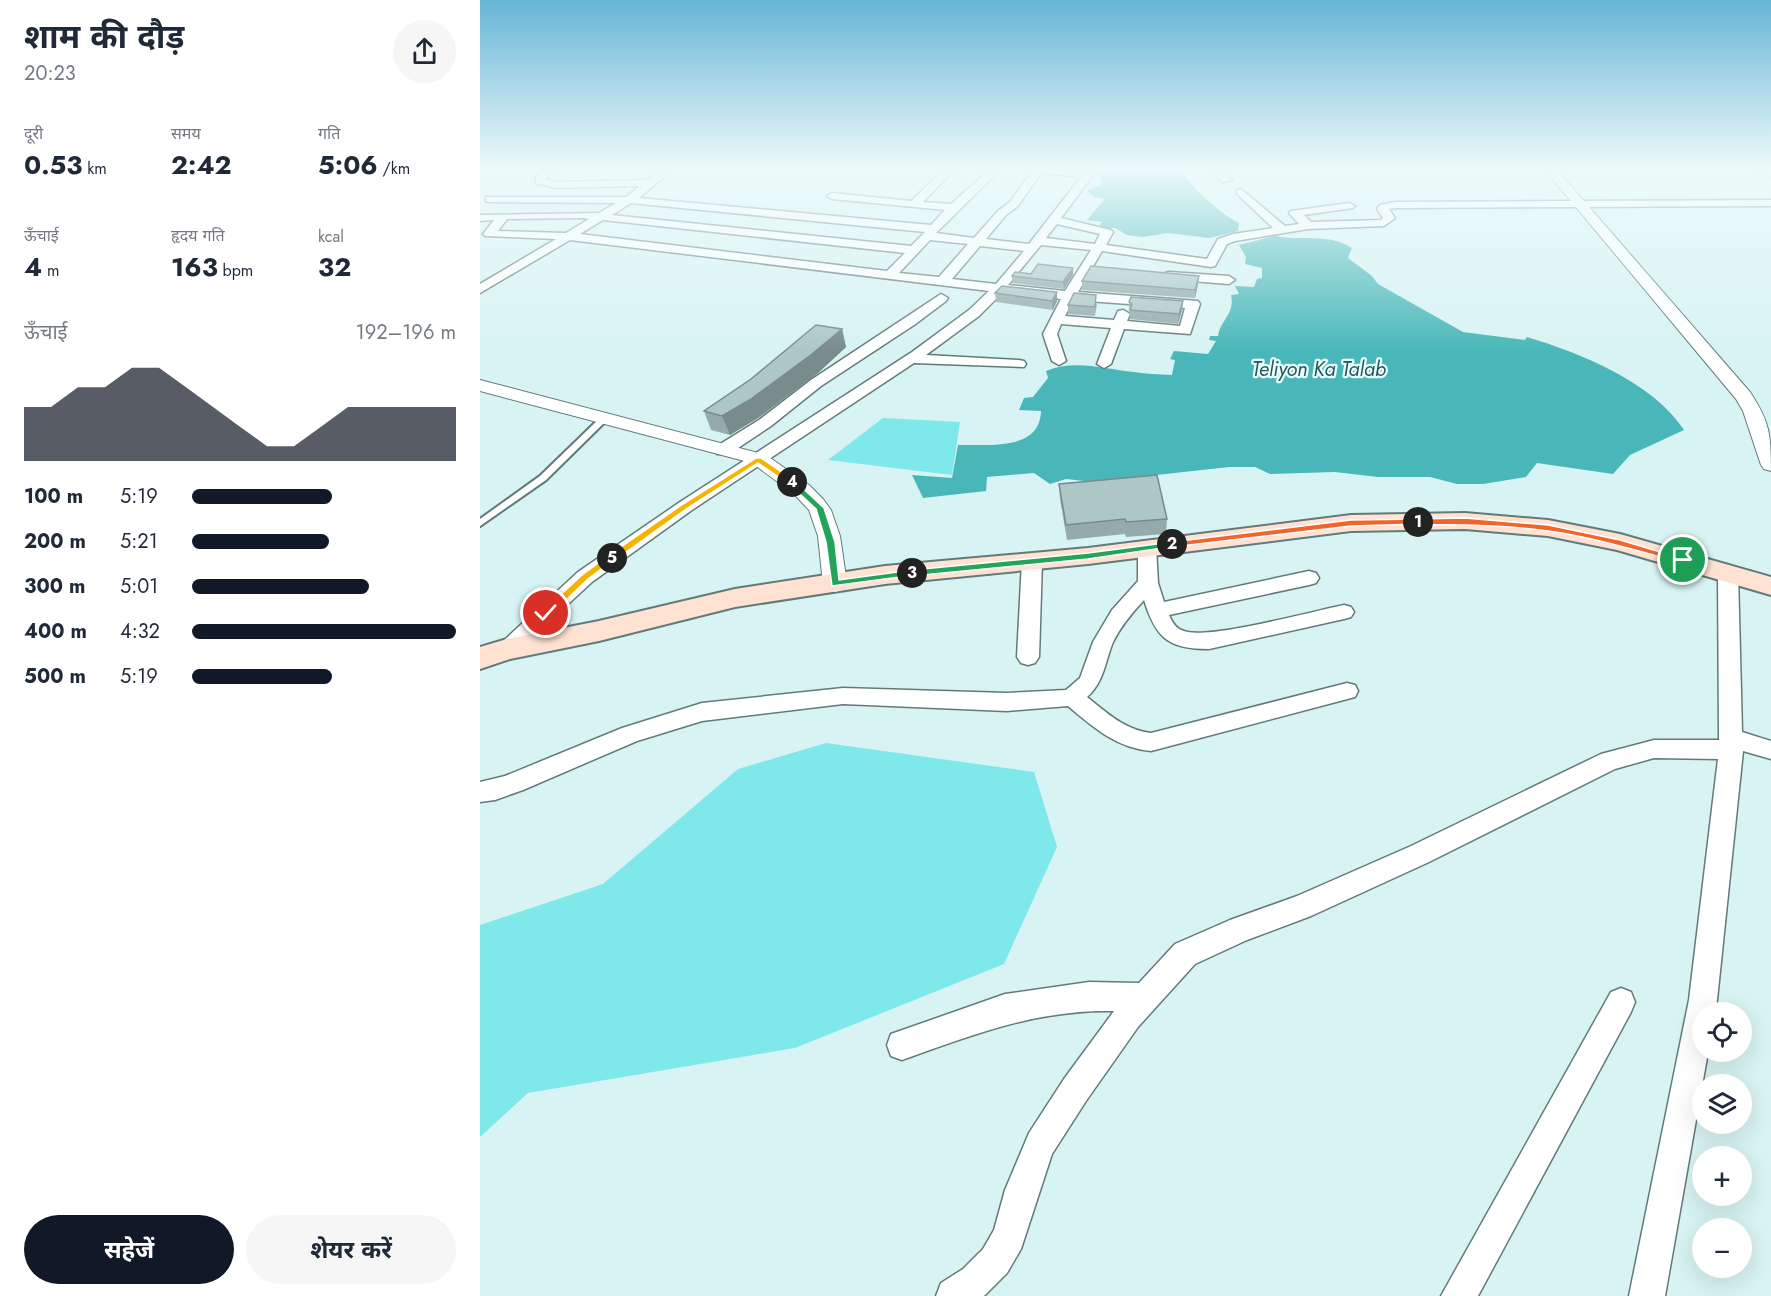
<!DOCTYPE html>
<html lang="hi">
<head>
<meta charset="utf-8">
<style>
	body { margin:0; font-family:Jost,"Noto Sans Devanagari",sans-serif; background:#f6f6f7; color:#1f2937; height:100vh; display:flex; flex-direction:column; font-size:22px; white-space:nowrap }
	* { box-sizing:border-box; margin:0 }
	p { font-size:20px; color:#747a83 }
	.icon { flex:none; width:33px; height:33px; fill:none; stroke:currentColor; stroke-width:2; stroke-linecap:round; stroke-linejoin:round }
	.map { position:relative; flex:1; overflow:hidden }
	.details { display:flex; flex-direction:column; background:#fff; width:480px }
	.details>* { flex:none }
	.fabs { position:absolute; left:1212px; top:1002px; display:grid; gap:12px }
	.fabs a { display:grid; place-items:center; width:60px; height:60px; border-radius:50%; background:#fff; box-shadow:0 6px 24px #0002; font-size:30px }
	.pin { position:absolute; display:grid; place-items:center; width:51px; height:51px; color:#fff; margin:-26px; border:3px solid #fff; border-radius:50%; box-shadow:0 2px 6px #0007 }
	.km { position:absolute; width:30px; height:30px; margin:-15px; border-radius:50%; background:#222; color:#fff; font-size:16px; line-height:30px; text-align:center }
	.round { display:grid; place-items:center; flex:none; width:63px; height:63px; border-radius:32px; background:#f6f6f7 }
	.head { display:flex; align-items:center; justify-content:space-between; height:102px; padding:0 24px }
	h1 { font-size:33px; font-weight:700; line-height:45px }
	.metrics { display:grid; grid-template-columns:repeat(3,1fr); gap:9px; height:102px; padding:6px 24px }
	.metrics div { display:grid; align-content:center }
	.metrics b { font-size:26px; font-weight:700 }
	.metrics small { font-size:16px; font-weight:400 }
	.metrics p { font-size:16px }
	.chart { height:168px; padding:12px 24px }
	.chart p { display:flex; justify-content:space-between }
	.chart svg { width:100%; height:108px; margin-top:6px; fill:#111827; opacity:.7 }
	.cta { display:flex; gap:12px; margin-top:auto; padding:12px 24px }
	.cta a { flex:1; height:69px; border-radius:36px; background:#111827; color:#fff; font-size:24px; font-weight:700; line-height:69px; text-align:center }
	.cta a+a { background:#f6f6f7; color:#1f2937 }
	ul { padding:0 24px; list-style:none; font-size:20px }
	li { display:grid; grid-template-columns:96px 72px 1fr; align-items:center; height:45px }
	li i { height:15px; border-radius:8px; background:#111827 }
	main { display:flex; flex:1; min-height:0 }
	.map>svg:first-child { display:block }
	.green { fill:#7ee8ea }
	.water { fill:#49b7b9 }
	.lines { fill:none; stroke-linecap:round; stroke-linejoin:round }
	.service-casing { stroke:#627a7a; stroke-width:4 }
	.minor-casing { stroke:#627a7a; stroke-width:3 }
	.tertiary-casing { stroke:#627a7a; stroke-width:2 }
	.secondary-casing { stroke:#627a7a; stroke-width:4 }
	.service { fill:#fff; fill-rule:evenodd }
	.minor { fill:#fff; fill-rule:evenodd }
	.tertiary { fill:#fff; fill-rule:evenodd }
	.secondary { fill:#ffe2d1; fill-rule:evenodd }
	.wall { fill:#95abab }
	.shaded-wall { fill:#798b8b }
	.building { fill:#adc7c7; stroke:#798b8b; stroke-width:1.5 }
	.split-1 { fill:#f0652b; stroke:#fff; stroke-width:1.5 }
	.split-2 { fill:#f0652b; stroke:#fff; stroke-width:1.5 }
	.split-3 { fill:#22a559; stroke:#fff; stroke-width:1.5 }
	.split-4 { fill:#22a559; stroke:#fff; stroke-width:1.5 }
	.split-5 { fill:#f5b400; stroke:#fff; stroke-width:1.5 }
	.split-6 { fill:#f5b400; stroke:#fff; stroke-width:1.5 }
	.labels { text-anchor:middle; dominant-baseline:central; stroke-width:4.5; stroke-linejoin:round; paint-order:stroke }
	.far-water-label { font-size:20px; font-style:italic; fill:#265657; stroke:#e9ffff }
</style>
</head>
<body>
<main>
<section class="details">
<div class="head"><div><h1>शाम की दौड़</h1><p>20:23</p></div><a class="round"><svg class="icon" aria-label="share" viewBox="0 0 24 24"><path d="M12 15V3M7 8l5-5 5 5M5 13v7h14v-7"/></svg></a></div>
<div class="metrics">
<div><p>दूरी</p><b>0.53<small> km</small></b></div>
<div><p>समय</p><b>2:42</b></div>
<div><p>गति</p><b>5:06<small> /km</small></b></div>
</div>
<div class="metrics">
<div><p>ऊँचाई</p><b>4<small> m</small></b></div>
<div><p>हृदय गति</p><b>163<small> bpm</small></b></div>
<div><p>kcal</p><b>32</b></div>
</div>
<div class="chart"><p><span>ऊँचाई</span>192–196 m</p>
<svg viewBox="0 0 160 44" preserveAspectRatio="none"><path d="M0 44V22L10 22L20 14L30 14L40 6L50 6L60 14L70 22L80 30L90 38L100 38L110 30L120 22L130 22L140 22L150 22L160 22V44z"/></svg>
</div>
<ul>
<li><b>100 m</b>5:19<i style="width:53%"></i></li>
<li><b>200 m</b>5:21<i style="width:52%"></i></li>
<li><b>300 m</b>5:01<i style="width:67%"></i></li>
<li><b>400 m</b>4:32<i style="width:100%"></i></li>
<li><b>500 m</b>5:19<i style="width:53%"></i></li>
</ul>
<div class="cta"><a>सहेजें</a><a>शेयर करें</a></div>
</section>
<div class="map">
<svg width="1291" height="1296" viewBox="0 0 1291 1296">
	<rect width="100%" height="100%" fill="#d8f3f3"/>
	<g class="green">
		<polygon points="403,418 480,422 472,475 348,460"/>
		<polygon points="346,743 554,772 577,847 524,964 315,1048 48,1093 0,1137 0,925 123,884 258,769"/>
	</g>
	<g class="water">
		<path d="M 613,170 L 701,170 C 712,188 739,213 759,223 L 758,231 L 729,238 L 688,233 L 663,237 L 647,235 L 635,228 L 618,228 L 622,222 L 607,220 L 625,199 L 614,197 L 607,191 L 622,184 L 620,177 Z"/>
		<path d="M 795,236 C 819,241 850,233 872,248 L 868,258 L 892,276 L 898,284 L 983,332 L 1045,340 L 1047,337 C 1100,353 1173,382 1204,430 L 1150,455 L 1133,474 L 1057,463 L 1046,477 L 1003,484 L 977,484 L 950,477 L 898,477 L 855,472 L 790,474 L 775,467 L 749,467 L 613,482 L 586,479 L 570,484 L 554,473 L 507,477 L 506,491 L 443,498 L 432,475 L 472,478 L 478,445 C 507,444 560,452 561,411 L 539,410 L 544,398 L 553,397 L 568,378 L 566,371 C 595,359 624,369 654,372 C 666,374 679,374 692,375 L 695,360 L 690,359 L 694,351 L 728,354 L 736,341 L 729,340 L 730,336 L 738,336 C 741,319 755,314 751,295 L 759,294 L 755,286 L 774,287 L 777,279 L 782,278 L 782,268 L 765,264 L 766,257 L 759,245 Z"/>
	</g>
	<g class="lines">
		<defs>
			<polygon id="service" points="122,416 128,416 129,418 66,480 0,526 0,519 60,476"/>
			<g id="minor">
				<path d="M 63,170 L 74,170 L 66,179 L 76,182 L 168,180 L 181,170 L 192,170 L 159,198 L 451,225 L 465,210 L 352,199 L 347,196 L 352,193 L 431,201 L 463,170 L 474,170 L 443,202 L 471,204 L 509,170 L 520,170 L 456,233 L 494,238 L 518,211 L 530,202 L 553,170 L 608,172 L 613,175 L 581,218 L 631,230 L 633,232 L 626,245 L 727,259 L 738,239 L 753,234 L 793,228 L 757,194 L 757,190 L 761,189 L 805,226 L 819,224 L 809,213 L 811,211 L 869,203 L 875,206 L 873,208 L 824,215 L 831,222 L 901,220 L 903,218 L 897,209 L 900,205 L 915,202 L 1291,200 L 1291,206 L 915,208 L 909,209 L 915,218 L 904,226 L 828,229 L 755,241 L 747,244 L 735,266 L 731,267 L 622,251 L 598,292 L 718,301 L 720,304 L 710,334 L 644,329 L 631,364 L 624,368 L 617,364 L 631,328 L 581,324 L 577,334 L 586,361 L 579,365 L 572,361 L 563,334 L 581,299 L 522,293 L 499,316 L 446,355 L 539,360 L 544,361 L 546,364 L 544,367 L 434,363 L 212,510 L 112,582 L 34,654 L 27,657 L 20,654 L 16,649 L 20,644 L 98,572 L 200,502 L 432,352 L 489,310 L 509,291 L 90,240 L 0,293 L 0,284 L 76,239 L 5,236 L 3,234 L 14,220 L 0,221 L 0,215 L 119,213 L 136,203 L 10,202 L 6,201 L 6,197 L 146,197 L 160,186 L 76,188 L 56,183 L 56,177 ZM 561,173 L 601,177 L 549,244 L 506,239 L 526,215 L 538,206 ZM 151,203 L 445,232 L 431,246 L 132,215 ZM 27,219 L 104,218 L 109,219 L 86,233 L 18,231 ZM 123,220 L 425,253 L 407,271 L 100,234 ZM 577,224 L 620,234 L 615,244 L 566,238 ZM 450,240 L 488,244 L 459,277 L 419,273 ZM 561,245 L 611,250 L 585,291 L 528,285 ZM 500,246 L 544,251 L 516,284 L 472,279 ZM 593,300 L 705,308 L 700,326 L 647,321 L 650,314 L 643,310 L 638,311 L 634,320 L 585,316 Z"/>
				<polygon points="728,170 739,170 752,180 743,182"/>
				<polygon points="689,272 749,276 755,280 749,284 685,279 683,276 685,273"/>
				<polygon points="461,294 468,298 466,301 434,325 341,386 291,426 249,454 237,454 235,450 237,446 279,420 331,380"/>
				<path d="M 667,542 L 674,544 L 676,548 L 678,583 L 684,602 L 829,571 L 836,573 L 839,578 L 836,583 L 829,585 L 689,615 C 692,622 696,629 704,631 C 727,640 834,611 864,605 L 871,607 L 874,612 L 871,617 L 864,619 L 729,649 C 688,649 676,638 664,600 C 652,613 641,626 633,642 C 625,662 624,682 607,697 C 627,713 645,730 671,733 L 867,683 L 875,685 L 878,691 L 875,697 L 671,751 C 637,748 614,728 588,706 L 527,711 L 363,704 L 222,721 L 157,741 L 43,790 L 15,800 L 0,802 L 0,782 L 25,776 L 142,728 L 222,703 L 363,688 L 527,693 L 586,690 L 600,678 L 613,642 L 632,610 L 658,581 L 658,548 L 660,544 Z"/>
				<polygon points="552,555 559,557 562,561 559,657 555,663 548,665 541,663 537,657 542,561 545,557"/>
				<path d="M 1248,567 L 1255,568 L 1258,573 L 1262,732 L 1291,741 L 1291,759 L 1263,751 L 1237,1000 L 1235,1012 L 1222,1012 L 1222,1052 L 1228,1052 L 1185,1296 L 1149,1296 L 1209,1000 L 1238,759 L 1174,758 L 1135,769 L 949,862 L 831,916 L 767,940 L 715,964 L 658,1027 L 606,1101 L 572,1154 L 541,1249 L 527,1273 L 504,1296 L 456,1296 L 461,1283 L 483,1269 L 503,1249 L 514,1230 L 525,1190 L 549,1133 L 584,1079 L 634,1011 C 558,1009 492,1035 422,1060 L 411,1056 L 407,1045 L 411,1034 L 525,994 L 609,982 L 659,983 L 695,944 L 750,920 L 817,896 L 931,846 L 1121,754 L 1174,740 L 1239,740 L 1238,573 L 1241,568 Z"/>
				<polygon points="1141,988 1151,992 1155,1002 1151,1012 998,1296 961,1296 1131,992"/>
			</g>
			<g id="tertiary">
				<path d="M 1065,170 L 1077,170 L 1270,392 C 1290,422 1291,435 1291,471 L 1284,469 L 1281,465 L 1263,411 L 1256,399 Z"/>
				<polygon points="1276,170 1291,170 1291,177"/>
				<polygon points="0,380 286,455 329,485 343,499 351,510 360,536 367,584 363,590 355,592 347,590 343,584 338,536 329,510 314,494 272,463 0,391"/>
			</g>
			<polygon id="secondary" points="985,513 1068,520 1140,534 1291,577 1291,595 1137,550 1068,536 985,529 871,531 608,564 405,584 255,607 119,641 30,659 0,669 0,647 27,639 119,621 255,589 405,566 608,548 871,515"/>
		</defs>
		<use href="#service" class="service-casing"/>
		<use href="#minor" class="minor-casing"/>
		<use href="#tertiary" class="tertiary-casing"/>
		<use href="#secondary" class="secondary-casing"/>
		<use href="#service" class="service"/>
		<use href="#minor" class="minor"/>
		<use href="#tertiary" class="tertiary"/>
		<use href="#secondary" class="secondary"/>
	</g>
	<g class="wall">
		<polygon points="593,268 593,275 584,289 532,283 532,276"/>
		<polygon points="602,281 718,284 715,298 602,290"/>
		<polygon points="515,293 577,301 573,310 516,302"/>
		<polygon points="703,301 702,310 698,324 650,319 649,302"/>
		<polygon points="617,304 615,316 588,314 588,305"/>
		<polygon points="362,329 366,347 338,373 278,418 250,435 231,430 224,411"/>
		<polygon points="579,484 687,519 686,534 646,537 645,534 587,540 580,499"/>
	</g>
	<g class="shaded-wall">
		<polygon points="593,268 593,275 584,289 583,282"/>
		<polygon points="719,276 718,284 715,298 715,290"/>
		<polygon points="577,292 577,301 573,310 572,301"/>
		<polygon points="703,301 702,310 698,324 699,314"/>
		<polygon points="362,329 366,347 338,373 278,418 250,435 242,416"/>
	</g>
	<g class="building">
		<polygon points="558,264 593,268 583,282 532,276 535,272 551,274"/>
		<polygon points="611,266 719,276 715,290 602,281"/>
		<polygon points="522,286 577,292 572,301 515,293"/>
		<polygon points="594,293 616,295 615,307 588,305"/>
		<polygon points="651,297 703,301 699,314 650,310 652,304 649,302"/>
		<polygon points="336,325 362,329 332,354 271,399 242,416 224,411 271,379"/>
		<polygon points="677,475 687,519 646,522 645,519 586,525 579,484"/>
	</g>
	<linearGradient id="sky" x2="0" y2="1"><stop stop-color="#68b5d5"/><stop offset="0.48" stop-color="#edfafa"/><stop offset="1" stop-color="#edfafa" stop-opacity="0"/></linearGradient>
	<rect width="1291" height="351" fill="url(#sky)"/>
	<path class="split-1" d="M 985,518 L 1068,525 L 1140,540 L 1207,560 L 1203,563 C 1158,551 1113,537 1068,531 C 1025,525 982,524 938,525 L 934,522 L 938,519 Z"/>
	<polygon class="split-2" points="938,519 943,522 941,524 871,526 692,547 688,544 692,542 871,520"/>
	<polygon class="split-3" points="692,542 697,544 696,546 608,559 432,576 427,573 432,570 608,553"/>
	<polygon class="split-4" points="309,481 315,481 344,508 355,542 359,580 432,570 436,573 435,575 352,586 346,542 336,509 309,484"/>
	<polygon class="split-5" points="276,458 281,458 316,482 309,484 278,463 209,507 135,560 128,560 128,556 203,504"/>
	<polygon class="split-6" points="128,556 136,558 108,579 70,615 63,615 63,611 102,575"/>
	<g class="labels">
		<g class="far-water-label">
			<text x="839" y="369">Teliyon Ka Talab</text>
		</g>
	</g>
</svg>
<div class="fabs">
<a><svg class="icon" aria-label="locate" viewBox="0 0 24 24"><circle cx="12" cy="12" r="6"/><path d="M12 2v4M12 18v4M2 12h4M18 12h4"/></svg></a>
<a><svg class="icon" aria-label="layers" viewBox="0 0 24 24"><path d="M12 4l9 5-9 5-9-5zM3 14l9 5 9-5"/></svg></a>
<a>+</a>
<a>−</a>
</div>
<div class="pin" style="left:1203px;top:560px;background:#1e9e55"><svg class="icon" aria-label="arrive" viewBox="0 0 24 24"><path d="M6 21V4h12l-3 4 3 4H6"/></svg></div>
<div class="pin" style="left:66px;top:613px;background:#d93025"><svg class="icon" aria-label="check" viewBox="0 0 24 24"><path d="M5 12l5 5 9-10"/></svg></div>
<b class="km" style="left:938px;top:522px">1</b>
<b class="km" style="left:692px;top:544px">2</b>
<b class="km" style="left:432px;top:573px">3</b>
<b class="km" style="left:312px;top:482px">4</b>
<b class="km" style="left:132px;top:558px">5</b>
</div>
</main>
</body>
</html>
